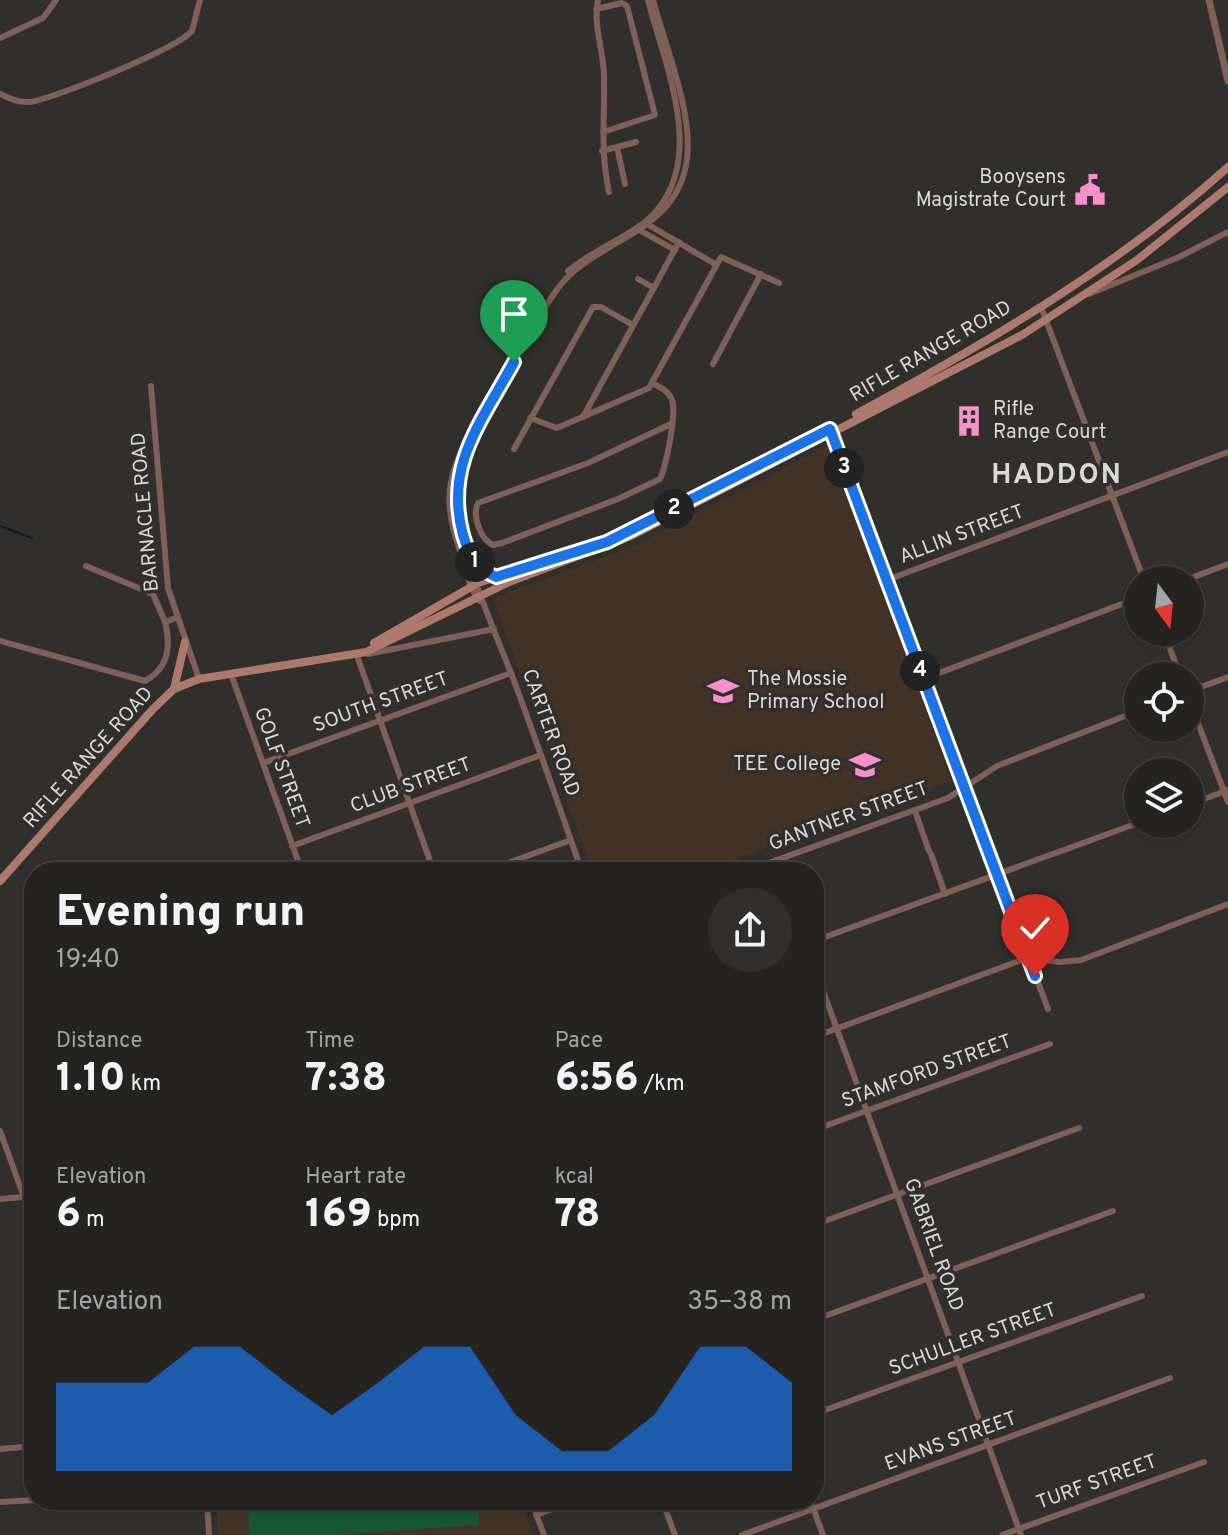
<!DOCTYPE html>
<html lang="en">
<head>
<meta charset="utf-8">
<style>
	body { margin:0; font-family:Overpass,sans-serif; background:#312f2d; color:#f1f3f6; height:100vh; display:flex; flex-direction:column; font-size:30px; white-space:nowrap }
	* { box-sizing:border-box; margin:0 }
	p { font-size:26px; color:#a3a4a5 }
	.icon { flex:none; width:44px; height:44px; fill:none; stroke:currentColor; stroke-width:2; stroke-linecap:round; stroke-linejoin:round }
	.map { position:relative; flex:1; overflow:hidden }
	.sheet { position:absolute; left:24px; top:862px; width:800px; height:648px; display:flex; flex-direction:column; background:#252320; border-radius:32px; box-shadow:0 2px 6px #0004,0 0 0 2px #42403e }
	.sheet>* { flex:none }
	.needle { width:52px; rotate:165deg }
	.controls { position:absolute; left:1124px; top:566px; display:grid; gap:16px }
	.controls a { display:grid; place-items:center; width:80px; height:80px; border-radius:50%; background:#252320; box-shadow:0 2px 6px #0004,0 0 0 2px #42403e; font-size:40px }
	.pin { position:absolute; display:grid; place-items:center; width:68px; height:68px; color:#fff; margin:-82px -34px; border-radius:50% 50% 50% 0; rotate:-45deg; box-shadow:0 0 8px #0007 }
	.pin .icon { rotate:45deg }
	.km { position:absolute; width:40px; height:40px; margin:-20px; border-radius:50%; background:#222; color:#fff; font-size:22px; line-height:40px; text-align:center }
	.round { display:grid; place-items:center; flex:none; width:84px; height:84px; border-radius:42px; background:#312f2d }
	.head { display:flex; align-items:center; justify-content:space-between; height:136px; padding:0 32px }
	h1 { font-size:44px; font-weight:800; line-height:60px }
	.metrics { display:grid; grid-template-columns:repeat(3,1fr); gap:12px; height:136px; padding:8px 32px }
	.metrics div { display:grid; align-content:center }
	.metrics b { font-size:40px; font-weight:800 }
	.metrics small { font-size:22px; font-weight:400 }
	.metrics p { font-size:22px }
	.chart { height:224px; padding:16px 32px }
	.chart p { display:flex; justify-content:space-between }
	.chart svg { width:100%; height:144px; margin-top:8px; fill:#1a73e8; opacity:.7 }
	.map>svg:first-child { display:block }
	.education { fill:#433327 }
	.green { fill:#175832 }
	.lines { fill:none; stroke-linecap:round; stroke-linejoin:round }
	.stream { stroke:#031a35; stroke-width:2 }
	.minor { stroke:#805f58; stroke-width:6 }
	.tertiary { stroke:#805f58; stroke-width:7 }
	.secondary { stroke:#ae796d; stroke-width:8 }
	.route-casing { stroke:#fff; stroke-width:16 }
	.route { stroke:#1a73e8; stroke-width:10 }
	.labels { text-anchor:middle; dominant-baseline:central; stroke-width:7; stroke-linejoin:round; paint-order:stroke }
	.poi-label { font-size:20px; fill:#dad9d7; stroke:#312f2b; text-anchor:end }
	.street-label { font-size:20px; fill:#dad9d7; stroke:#312f2b }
	.district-label { font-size:28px; font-weight:bold; letter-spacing:2px; fill:#dad9d7; stroke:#312f2b }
</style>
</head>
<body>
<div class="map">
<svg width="1228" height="1535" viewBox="0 0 1228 1535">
	<rect width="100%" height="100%" fill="#312f2b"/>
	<g class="education">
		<polygon points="831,444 951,781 700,872 593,872 494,601 496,597 630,548"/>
		<polygon points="216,1500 520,1500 533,1535 218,1535"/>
	</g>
	<polygon class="green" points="247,1500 477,1500 479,1525 332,1535 250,1535"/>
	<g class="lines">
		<polyline class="stream" points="0,526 32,538"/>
		<g class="minor">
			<path d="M 598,0 C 593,25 603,49 604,74 C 605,114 600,152 609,192"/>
			<polyline points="596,9 622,3 627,6 655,115 603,132"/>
			<polyline points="0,38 43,18 56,0"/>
			<path d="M 0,94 C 10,98 18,103 30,102 C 56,98 176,49 192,31 L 200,0"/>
			<polyline points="617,147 625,184"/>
			<polyline points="602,151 636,142"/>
			<polyline points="647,224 715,264"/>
			<polyline points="639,230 675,250"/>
			<path d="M 568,271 C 592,251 622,240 646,221 C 711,166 665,67 648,0"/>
			<polyline points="638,279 654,288"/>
			<polyline points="1089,294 1179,257 1228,232"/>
			<polyline points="1041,307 1144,580"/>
			<polyline points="713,364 761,274"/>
			<path d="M 652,383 C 660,387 669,391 672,400 C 677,413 666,466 660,479 L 618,499 L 502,543 L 493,545 C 480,539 472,515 478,503 L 588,463 L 671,424"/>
			<polyline points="151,386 168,588 199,679"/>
			<polyline points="583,417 679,242"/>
			<polyline points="530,418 557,428 649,388 721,257 779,283"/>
			<polyline points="830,429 1048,1009"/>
			<path d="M 468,438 C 442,485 446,511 463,560 C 467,573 470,590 480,601"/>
			<polyline points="514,449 593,307 601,307 633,325"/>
			<polyline points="86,566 153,594 165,622"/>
			<polyline points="887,580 1228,452"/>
			<polyline points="1186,580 1228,564"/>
			<polyline points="1164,632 1180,676"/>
			<path d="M 0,641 L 145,681 C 169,668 171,645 165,622 L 176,618"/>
			<polyline points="356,653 434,872"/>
			<polyline points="368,654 494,629"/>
			<polyline points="231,674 302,872"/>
			<polyline points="923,679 1138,598"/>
			<polyline points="1190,691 1228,677"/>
			<polyline points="1190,702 1228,802"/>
			<polyline points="263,763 511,673"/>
			<polyline points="1190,804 1228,790"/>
			<polyline points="915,811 929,851"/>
			<polyline points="292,846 541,755"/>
			<polyline points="931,854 945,894"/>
			<polyline points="776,860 780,872"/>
			<polyline points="483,872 571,840"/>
			<path d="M 582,872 C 559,806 536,739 511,673 C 491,622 452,537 456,482 C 459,453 542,304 564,281 C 606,236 678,231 687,159 C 693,111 665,46 653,0"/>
			<polyline points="744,872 948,798 997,766 1138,711"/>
			<polyline points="814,941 1138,823"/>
			<polyline points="814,966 1021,1535"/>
			<polyline points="814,1037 1027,958 1061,962 1081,960 1228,904"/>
			<polyline points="814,1130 1050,1044"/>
			<polyline points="0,1131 24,1197"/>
			<polyline points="0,1199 34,1196"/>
			<polyline points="814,1225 1079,1128"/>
			<polyline points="814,1320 1113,1211"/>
			<polyline points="814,1414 1142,1296"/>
			<polyline points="0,1449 34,1446"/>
			<polyline points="207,1500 209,1535"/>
			<polyline points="531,1500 544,1535"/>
			<polyline points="662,1500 675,1535"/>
			<polyline points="810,1500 823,1535"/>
			<polyline points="0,1502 36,1500"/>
			<polyline points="536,1515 577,1500"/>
			<polyline points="742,1535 1170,1378"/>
			<polyline points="1002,1535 1204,1462"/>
		</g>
		<polyline class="tertiary" points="1209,0 1228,81"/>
		<g class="secondary">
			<path d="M 856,414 C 987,343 1117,267 1228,167"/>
			<polyline points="470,556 496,577"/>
			<polyline points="374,643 478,583 602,543"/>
			<polyline points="174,689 185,642"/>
			<polyline points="0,881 153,709 174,689 199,679 366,652 509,582 631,536 1022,335 1137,260 1228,187"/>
		</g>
	</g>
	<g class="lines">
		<defs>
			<path id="route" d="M 514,362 C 482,421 444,465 463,535 C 469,555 476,568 496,577 L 607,542 L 830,429 L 1035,976"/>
		</defs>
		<use href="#route" class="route-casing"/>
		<use href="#route" class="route"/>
	</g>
	<defs>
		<symbol id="civic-bare" viewBox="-9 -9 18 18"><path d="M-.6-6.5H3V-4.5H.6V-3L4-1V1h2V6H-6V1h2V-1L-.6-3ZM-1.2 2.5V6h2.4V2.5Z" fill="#f890cb" stroke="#312f2b" stroke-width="2.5" paint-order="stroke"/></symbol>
		<symbol id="building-bare" viewBox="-9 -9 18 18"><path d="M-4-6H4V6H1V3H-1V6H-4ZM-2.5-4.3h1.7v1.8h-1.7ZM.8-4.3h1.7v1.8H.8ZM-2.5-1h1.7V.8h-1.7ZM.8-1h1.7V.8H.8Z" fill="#f890cb" stroke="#312f2b" stroke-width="2.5" paint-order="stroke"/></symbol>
		<symbol id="school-bare" viewBox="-9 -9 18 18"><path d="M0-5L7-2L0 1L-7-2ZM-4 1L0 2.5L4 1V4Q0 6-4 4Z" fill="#f890cb" stroke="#312f2b" stroke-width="2.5" paint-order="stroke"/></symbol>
		<symbol id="university-bare" viewBox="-9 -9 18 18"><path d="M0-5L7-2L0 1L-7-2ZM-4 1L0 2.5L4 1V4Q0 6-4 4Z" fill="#f890cb" stroke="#312f2b" stroke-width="2.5" paint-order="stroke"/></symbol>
	</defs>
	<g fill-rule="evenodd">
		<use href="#civic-bare" x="1068" y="168" width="44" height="44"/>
		<use href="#building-bare" x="947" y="399" width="44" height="44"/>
		<use href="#school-bare" x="701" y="669" width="44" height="44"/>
		<use href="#university-bare" x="843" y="743" width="44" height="44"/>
	</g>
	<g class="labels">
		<g class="poi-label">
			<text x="1066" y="178">Booysens<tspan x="1066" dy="23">Magistrate Court</tspan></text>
			<text x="993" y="410" text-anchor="start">Rifle<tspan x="993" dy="23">Range Court</tspan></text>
			<text x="747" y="680" text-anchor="start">The Mossie<tspan x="747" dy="23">Primary School</tspan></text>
			<text x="841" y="765">TEE College</text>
		</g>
		<g class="street-label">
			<text transform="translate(931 352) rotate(-30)">RIFLE RANGE ROAD</text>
			<text transform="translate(146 512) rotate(-95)">BARNACLE ROAD</text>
			<text transform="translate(962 535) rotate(-21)">ALLIN STREET</text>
			<text transform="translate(381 703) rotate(-20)">SOUTH STREET</text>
			<text transform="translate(550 733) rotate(70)">CARTER ROAD</text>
			<text transform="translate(89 758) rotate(-48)">RIFLE RANGE ROAD</text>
			<text transform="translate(281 768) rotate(70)">GOLF STREET</text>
			<text transform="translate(411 786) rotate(-20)">CLUB STREET</text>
			<text transform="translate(849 817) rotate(-20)">GANTNER STREET</text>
			<text transform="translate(927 1072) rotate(-20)">STAMFORD STREET</text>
			<text transform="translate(933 1245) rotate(70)">GABRIEL ROAD</text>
			<text transform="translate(973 1340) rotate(-20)">SCHULLER STREET</text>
			<text transform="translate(951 1442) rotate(-20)">EVANS STREET</text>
			<text transform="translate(1097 1483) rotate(-20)">TURF STREET</text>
		</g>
		<g class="district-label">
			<text x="1057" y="476">HADDON</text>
		</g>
	</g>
</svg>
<div class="controls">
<a><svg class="needle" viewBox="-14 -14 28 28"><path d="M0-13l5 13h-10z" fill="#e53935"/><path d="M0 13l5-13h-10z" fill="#a3a4a5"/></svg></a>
<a><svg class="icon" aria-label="locate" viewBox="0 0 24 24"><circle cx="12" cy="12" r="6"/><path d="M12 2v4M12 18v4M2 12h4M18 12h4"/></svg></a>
<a><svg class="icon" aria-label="layers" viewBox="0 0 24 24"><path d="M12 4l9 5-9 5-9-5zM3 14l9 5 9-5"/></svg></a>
</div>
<div class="pin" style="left:514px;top:362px;background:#1e9e55"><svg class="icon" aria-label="arrive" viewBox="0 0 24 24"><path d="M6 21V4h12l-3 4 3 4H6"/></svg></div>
<div class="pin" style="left:1035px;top:976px;background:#d93025"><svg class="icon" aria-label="check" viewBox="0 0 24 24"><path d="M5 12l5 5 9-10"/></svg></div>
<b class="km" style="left:475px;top:562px">1</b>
<b class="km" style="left:674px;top:509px">2</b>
<b class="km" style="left:844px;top:468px">3</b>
<b class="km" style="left:920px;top:671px">4</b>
<section class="sheet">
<div class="head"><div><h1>Evening run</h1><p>19:40</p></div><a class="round"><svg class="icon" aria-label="share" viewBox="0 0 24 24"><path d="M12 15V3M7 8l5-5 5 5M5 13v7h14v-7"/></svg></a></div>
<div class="metrics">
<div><p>Distance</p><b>1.10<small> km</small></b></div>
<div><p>Time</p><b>7:38</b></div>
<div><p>Pace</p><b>6:56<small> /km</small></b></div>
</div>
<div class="metrics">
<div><p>Elevation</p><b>6<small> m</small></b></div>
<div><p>Heart rate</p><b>169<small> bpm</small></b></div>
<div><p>kcal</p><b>78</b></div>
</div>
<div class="chart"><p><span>Elevation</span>35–38 m</p>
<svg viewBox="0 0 160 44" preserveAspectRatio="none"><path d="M0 44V17L10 17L20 17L30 6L40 6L50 17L60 27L70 17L80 6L90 6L100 27L110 38L120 38L130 27L140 6L150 6L160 17V44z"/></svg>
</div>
</section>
</div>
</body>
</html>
